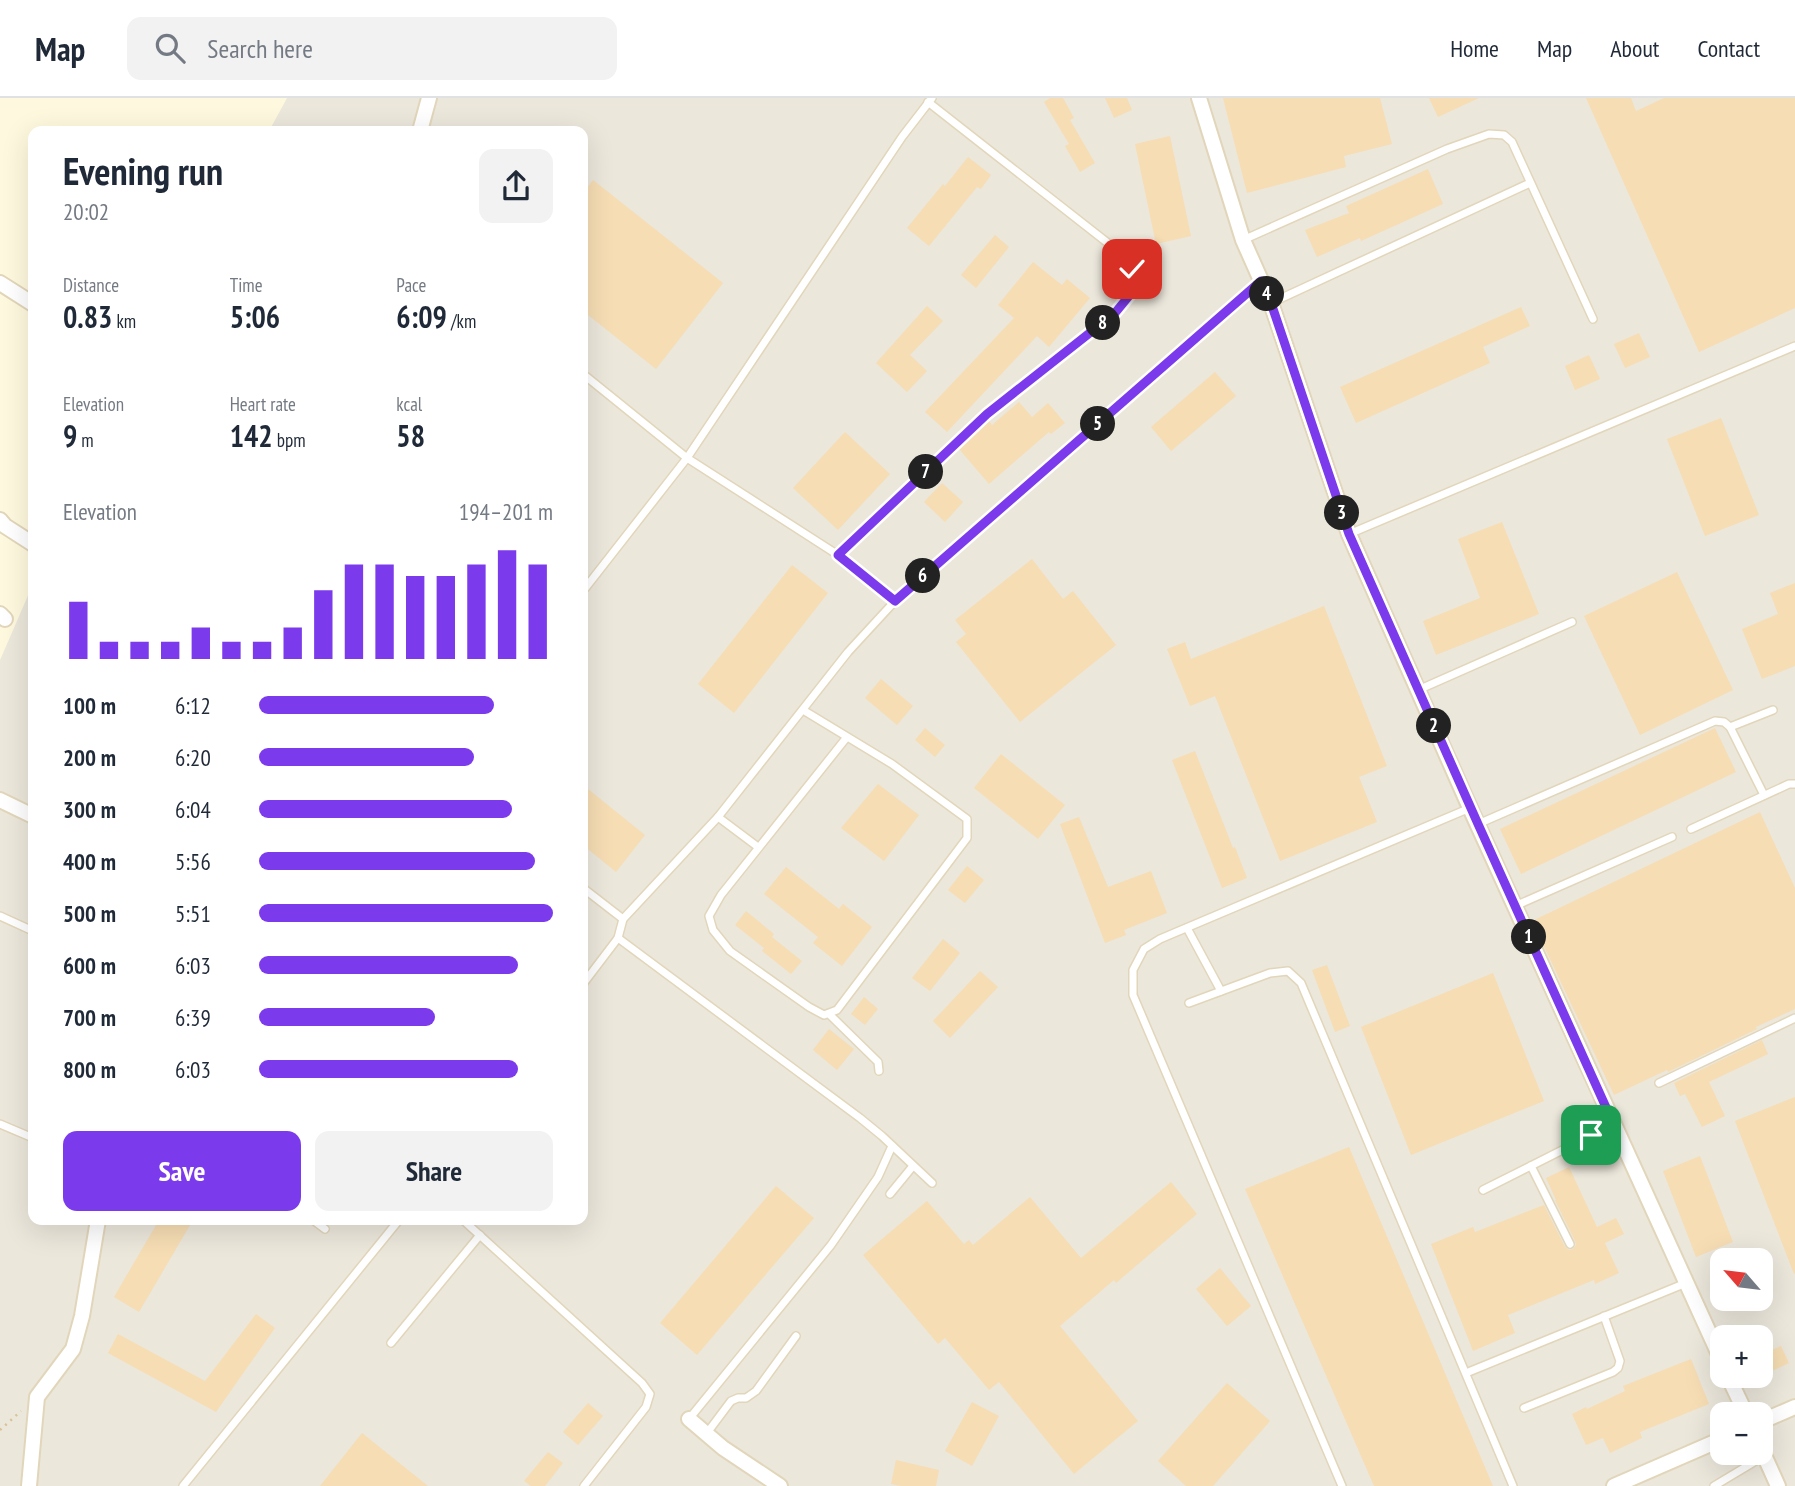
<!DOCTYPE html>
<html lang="en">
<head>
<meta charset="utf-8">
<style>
	body { margin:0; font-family:"PT Sans Narrow",sans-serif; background:#f2f2f3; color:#1f2937; height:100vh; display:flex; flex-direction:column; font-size:26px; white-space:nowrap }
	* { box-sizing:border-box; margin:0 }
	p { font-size:23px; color:#747a83 }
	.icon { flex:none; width:38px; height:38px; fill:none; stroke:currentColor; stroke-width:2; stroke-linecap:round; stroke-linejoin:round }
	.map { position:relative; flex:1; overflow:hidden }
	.side { position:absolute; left:28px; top:28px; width:560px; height:1099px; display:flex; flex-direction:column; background:#fff; border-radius:14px; box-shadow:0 7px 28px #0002 }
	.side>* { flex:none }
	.needle { width:46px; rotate:298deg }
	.buttons { position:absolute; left:1710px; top:1150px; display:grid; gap:14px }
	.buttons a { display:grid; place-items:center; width:63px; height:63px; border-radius:14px; background:#fff; box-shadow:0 7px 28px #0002; font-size:35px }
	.pin { position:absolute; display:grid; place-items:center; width:60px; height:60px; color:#fff; margin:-30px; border-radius:14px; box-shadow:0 4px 10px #0006 }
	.km { position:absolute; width:35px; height:35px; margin:-18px; border-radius:50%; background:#222; color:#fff; font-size:19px; line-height:35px; text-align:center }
	.round { display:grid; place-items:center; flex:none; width:74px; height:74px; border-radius:14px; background:#f2f2f3 }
	.summary { display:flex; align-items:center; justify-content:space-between; height:119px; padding:0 35px }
	h1 { font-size:38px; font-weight:800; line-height:52px }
	.figures { display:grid; grid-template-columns:repeat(3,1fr); gap:10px; height:119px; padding:7px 35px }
	.figures div { display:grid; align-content:center }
	.figures b { font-size:30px; font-weight:800 }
	.figures small { font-size:19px; font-weight:400 }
	.figures p { font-size:19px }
	.chart { height:196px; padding:14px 35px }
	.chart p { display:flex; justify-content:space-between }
	.chart svg { width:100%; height:126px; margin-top:7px; stroke:#7c3aed; stroke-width:6 }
	.action { display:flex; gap:14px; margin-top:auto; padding:14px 35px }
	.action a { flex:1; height:80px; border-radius:14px; background:#7c3aed; color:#fff; font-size:28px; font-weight:800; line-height:80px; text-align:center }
	.action a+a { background:#f2f2f3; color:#1f2937 }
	ul { padding:0 35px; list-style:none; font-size:23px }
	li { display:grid; grid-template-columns:112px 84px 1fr; align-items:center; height:52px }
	li i { height:18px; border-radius:9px; background:#7c3aed }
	header { display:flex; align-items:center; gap:42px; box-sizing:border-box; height:98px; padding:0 35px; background:#fff; border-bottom:2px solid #e0e1e3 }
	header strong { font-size:33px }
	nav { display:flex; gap:38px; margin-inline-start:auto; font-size:24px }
	.search { width:490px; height:63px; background:#f2f2f3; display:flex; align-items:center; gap:18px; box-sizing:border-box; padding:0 24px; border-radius:14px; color:#747a83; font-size:26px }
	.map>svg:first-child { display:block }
	.industrial { fill:#ece7db; fill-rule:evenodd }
	.building { fill:#f6ddb4 }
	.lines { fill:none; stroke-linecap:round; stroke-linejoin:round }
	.service-casing { stroke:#e2d6ba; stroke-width:10 }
	.minor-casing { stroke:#e2d6ba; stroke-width:18 }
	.path { stroke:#dac197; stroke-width:2.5; stroke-dasharray:2 5; stroke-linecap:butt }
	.service { stroke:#fff; stroke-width:7 }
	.minor { stroke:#fff; stroke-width:14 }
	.route-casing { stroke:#fff; stroke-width:14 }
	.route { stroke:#7c3aed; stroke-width:9 }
</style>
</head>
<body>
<header>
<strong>Map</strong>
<div class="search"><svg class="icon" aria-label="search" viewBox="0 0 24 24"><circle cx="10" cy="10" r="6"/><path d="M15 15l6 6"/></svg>Search here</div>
<nav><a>Home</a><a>Map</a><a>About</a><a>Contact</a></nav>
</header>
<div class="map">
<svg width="1795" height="1388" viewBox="0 0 1795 1388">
	<rect width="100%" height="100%" fill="#fef9de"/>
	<path class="industrial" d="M 287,0 L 1795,0 L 1795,1388 L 0,1388 L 0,562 L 33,486 L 33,1122 L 583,1122 L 583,33 L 269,33 ZM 1722,1162 L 1760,1162 L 1760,1200 L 1722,1200 ZM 1722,1239 L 1760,1239 L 1760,1278 L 1722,1278 ZM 1722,1316 L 1760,1316 L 1760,1354 L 1722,1354 Z"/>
	<g class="building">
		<polygon points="1050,0 1063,0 1074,20 1070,22 1095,65 1080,74 1065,48 1069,46 1044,4"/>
		<polygon points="1105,0 1127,0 1132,12 1114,20"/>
		<polygon points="1223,0 1380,0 1392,46 1344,58 1346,69 1247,95"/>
		<polygon points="1429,0 1479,0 1438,19"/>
		<polygon points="1586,0 1631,0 1636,13 1664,0 1795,0 1795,210 1699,254"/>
		<polygon points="1170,38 1191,138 1156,146 1135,46"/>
		<polygon points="968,59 991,77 981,91 977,89 929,148 907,130 943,86 945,88"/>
		<polygon points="1428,71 1443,106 1361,143 1360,140 1317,159 1305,132 1349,115 1346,108"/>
		<polygon points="593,82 723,185 656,271 583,213 583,95"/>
		<polygon points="995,137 1009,149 976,190 961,177"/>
		<polygon points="1033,164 1062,187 1067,181 1090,200 1049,249 1037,238 947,334 925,314 1014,220 998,207"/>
		<polygon points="927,208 943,223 910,257 927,273 907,294 876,265"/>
		<polygon points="1521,209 1530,228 1483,249 1490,265 1356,325 1340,289"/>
		<polygon points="1639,235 1650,259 1625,270 1614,246"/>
		<polygon points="1589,257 1600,281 1575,292 1565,268"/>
		<polygon points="1215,274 1236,298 1171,353 1151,329"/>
		<polygon points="1019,304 1032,319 1048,305 1065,325 1051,336 1049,334 989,386 959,351 989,323 992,327"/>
		<polygon points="1721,320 1759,417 1705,438 1667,341"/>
		<polygon points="845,334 890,376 838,432 793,390"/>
		<polygon points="942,385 963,404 945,424 924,404"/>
		<polygon points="1502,424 1539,516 1436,557 1423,523 1480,500 1458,441"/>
		<polygon points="1032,461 1063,501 1073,493 1116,547 1020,624 956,544 966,536 955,522"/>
		<polygon points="792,467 828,495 734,615 698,586"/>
		<polygon points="1677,474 1733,592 1640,637 1584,518"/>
		<polygon points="1795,485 1795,568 1762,581 1742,531 1778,516 1770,495"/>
		<polygon points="1324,508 1387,668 1359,679 1377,724 1280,763 1215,598 1190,608 1167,551 1185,544 1191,561"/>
		<polygon points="881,581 913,608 897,627 865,600"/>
		<polygon points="925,630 945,647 935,659 915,642"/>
		<polygon points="1715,630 1736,674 1521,776 1500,731"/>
		<polygon points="1195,653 1233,750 1235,749 1247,780 1222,790 1172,662"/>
		<polygon points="1001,656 1065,707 1038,741 974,690"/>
		<polygon points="878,686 919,717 884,763 841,730"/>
		<polygon points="583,687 645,737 616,774 583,747"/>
		<polygon points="1760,714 1795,790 1795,911 1756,929 1757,931 1668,974 1667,972 1614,997 1532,823"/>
		<polygon points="1079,719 1108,789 1151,773 1167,815 1124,832 1126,837 1105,845 1060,726"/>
		<polygon points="967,768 984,782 965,805 948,792"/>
		<polygon points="786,769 839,811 843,806 872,829 842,868 813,845 818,839 764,796"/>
		<polygon points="746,813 774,836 772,839 802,863 791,876 762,853 764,850 735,827"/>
		<polygon points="943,841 960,855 930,893 912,880"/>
		<polygon points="1327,867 1350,928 1335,934 1312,872"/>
		<polygon points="980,873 998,889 950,940 933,923"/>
		<polygon points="1493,875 1544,1003 1411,1057 1361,929"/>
		<polygon points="864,899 878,911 865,927 851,916"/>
		<polygon points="829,931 854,951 837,972 813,952"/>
		<polygon points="1762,942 1768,956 1709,984 1725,1018 1702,1029 1685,996 1680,998 1674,985"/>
		<polygon points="1795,999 1795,1175 1794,1176 1735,1023"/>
		<polygon points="1349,1049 1493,1388 1374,1388 1245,1091"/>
		<polygon points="1700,1058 1733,1144 1696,1159 1663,1073"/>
		<polygon points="1569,1069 1597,1129 1616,1120 1624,1136 1605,1145 1619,1175 1595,1186 1594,1182 1508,1217 1515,1235 1473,1253 1431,1146 1473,1129 1475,1134 1544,1107 1565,1149 1569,1152 1573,1151 1576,1147 1575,1143 1555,1102 1556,1102 1546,1080"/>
		<polygon points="1171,1084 1197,1116 1116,1185 1114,1182 1060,1228 1138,1323 1074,1376 999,1284 989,1292 945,1240 938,1246 863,1157 927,1103 964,1146 969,1142 973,1147 1030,1099 1081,1160"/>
		<polygon points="776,1088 814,1120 697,1257 660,1225"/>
		<polygon points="159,1122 193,1122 139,1214 114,1199"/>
		<polygon points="1220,1170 1251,1208 1227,1228 1196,1191"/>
		<polygon points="256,1216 275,1230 216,1314 108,1255 118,1236 205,1283"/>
		<polygon points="1781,1248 1789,1265 1760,1279 1760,1257"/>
		<polygon points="1691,1261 1709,1306 1640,1334 1642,1340 1610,1355 1603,1340 1586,1347 1572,1316 1586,1309 1587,1311 1625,1293 1623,1288"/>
		<polygon points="1227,1285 1270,1323 1213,1388 1186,1388 1158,1363"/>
		<polygon points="972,1304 999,1318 972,1368 945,1353"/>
		<polygon points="588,1305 603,1318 578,1347 563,1334"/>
		<polygon points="362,1335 428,1388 320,1388"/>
		<polygon points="548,1354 563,1365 545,1388 531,1388 524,1383"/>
		<polygon points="896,1362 939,1372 936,1388 901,1388 891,1386"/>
	</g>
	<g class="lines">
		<defs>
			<g id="service">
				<polyline points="1243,142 1447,51 1489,36 1504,37 1512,44 1593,221"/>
				<polyline points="1271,205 1530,85"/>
				<polyline points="583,276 687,360 838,457 895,503"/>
				<polyline points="1349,436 1795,248"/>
				<polyline points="838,457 987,316 1115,215 1133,193 1132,171 1118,153 928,4"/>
				<polyline points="583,493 687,360 902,39 932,0"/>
				<polyline points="1418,592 1572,524"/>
				<polyline points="803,612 892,666 967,721 967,740 837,912 824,917 809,909 730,853 713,832 709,818 721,797 847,639"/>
				<polyline points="1730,629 1773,612"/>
				<polyline points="718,719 758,749"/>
				<polyline points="1478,726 1715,623 1724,624 1730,629 1764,697"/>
				<polyline points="1691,731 1789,686 1795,686"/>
				<polyline points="583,790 623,821"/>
				<polyline points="1515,808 1672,739"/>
				<polyline points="0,818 33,833"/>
				<polyline points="1187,830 1221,893"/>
				<polyline points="618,840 860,1020 882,1038 932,1085"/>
				<polyline points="583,886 618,840 623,821 718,719 848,554 895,503 1261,184"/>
				<polyline points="1189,905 1270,875 1288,873 1301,885 1513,1388"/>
				<polyline points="829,916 878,964 879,973"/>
				<polyline points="1659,985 1795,920"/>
				<polyline points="0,1026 33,1040"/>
				<polyline points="1531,1068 1570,1146"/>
				<polyline points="1483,1092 1614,1026"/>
				<polyline points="890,1096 913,1068"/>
				<polyline points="313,1122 325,1131"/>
				<polyline points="463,1122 642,1285 650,1296 646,1309 584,1388"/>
				<polyline points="391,1245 480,1137"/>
				<polyline points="1466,1275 1686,1185"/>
				<polyline points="1524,1310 1613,1274 1618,1270 1620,1263 1604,1218"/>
				<polyline points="689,1321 831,1147 878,1079 892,1048"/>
				<polyline points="707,1335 731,1303 738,1300 746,1300 756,1293 796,1238"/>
				<polyline points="183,1388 399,1122"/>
				<polyline points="1342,1388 1133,897 1133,872 1144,851 1160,841 1470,710"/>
				<polyline points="1714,1388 1764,1358"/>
			</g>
			<g id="minor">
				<polyline points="1199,0 1243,142 1271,205 1349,436 1470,710 1722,1263"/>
				<polyline points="420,33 429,0"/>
				<polyline points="0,185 33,206"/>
				<polyline points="0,422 5,428 33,446"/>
				<polyline points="0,516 5,521"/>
				<polyline points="0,702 33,718"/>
				<polyline points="1728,1278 1746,1316"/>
				<polyline points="689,1321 723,1350 780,1388"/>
				<polyline points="1760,1324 1795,1309"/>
				<polyline points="1760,1348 1778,1388"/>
				<polyline points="29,1388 37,1299 73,1251 82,1218 98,1122"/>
				<polyline points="1614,1388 1722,1341"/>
			</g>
		</defs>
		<use href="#service" class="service-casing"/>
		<use href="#minor" class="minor-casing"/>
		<polyline class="path" points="0,1332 21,1313"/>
		<use href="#service" class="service"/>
		<use href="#minor" class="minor"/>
	</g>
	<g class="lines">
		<defs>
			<polyline id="route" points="1132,171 1133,193 1115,215 987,316 838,457 895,503 1261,183 1271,205 1349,436 1478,726 1614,1027 1591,1037"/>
		</defs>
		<use href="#route" class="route-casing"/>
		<use href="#route" class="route"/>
	</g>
</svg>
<div class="buttons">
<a><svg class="needle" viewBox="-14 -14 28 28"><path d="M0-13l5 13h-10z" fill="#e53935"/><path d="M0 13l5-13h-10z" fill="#747a83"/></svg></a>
<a>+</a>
<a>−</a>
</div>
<div class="pin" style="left:1591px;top:1037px;background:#1e9e55"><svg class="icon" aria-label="arrive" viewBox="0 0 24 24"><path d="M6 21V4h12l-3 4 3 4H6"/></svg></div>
<div class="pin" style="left:1132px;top:171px;background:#d93025"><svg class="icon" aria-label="check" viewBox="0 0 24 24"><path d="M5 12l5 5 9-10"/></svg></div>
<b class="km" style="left:1529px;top:839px">1</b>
<b class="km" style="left:1434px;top:628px">2</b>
<b class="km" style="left:1342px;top:415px">3</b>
<b class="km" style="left:1267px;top:196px">4</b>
<b class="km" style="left:1098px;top:326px">5</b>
<b class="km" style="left:923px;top:478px">6</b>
<b class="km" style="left:926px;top:374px">7</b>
<b class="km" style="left:1103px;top:225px">8</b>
<section class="side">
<div class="summary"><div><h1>Evening run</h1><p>20:02</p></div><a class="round"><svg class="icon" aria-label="share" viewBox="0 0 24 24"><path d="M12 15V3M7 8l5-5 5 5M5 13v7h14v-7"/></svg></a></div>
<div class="figures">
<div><p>Distance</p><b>0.83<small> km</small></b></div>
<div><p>Time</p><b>5:06</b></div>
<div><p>Pace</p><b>6:09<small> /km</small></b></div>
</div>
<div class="figures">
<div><p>Elevation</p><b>9<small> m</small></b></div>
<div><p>Heart rate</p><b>142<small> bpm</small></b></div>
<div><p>kcal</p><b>58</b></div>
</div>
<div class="chart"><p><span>Elevation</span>194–201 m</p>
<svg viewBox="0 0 160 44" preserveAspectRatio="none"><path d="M5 44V24M15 44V38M25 44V38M35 44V38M45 44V33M55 44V38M65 44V38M75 44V33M85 44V20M95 44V11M105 44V11M115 44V15M125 44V15M135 44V11M145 44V6M155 44V11"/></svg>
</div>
<ul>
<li><b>100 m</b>6:12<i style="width:80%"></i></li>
<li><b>200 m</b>6:20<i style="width:73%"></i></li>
<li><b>300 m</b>6:04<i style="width:86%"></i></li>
<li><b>400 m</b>5:56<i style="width:94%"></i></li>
<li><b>500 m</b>5:51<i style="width:100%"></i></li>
<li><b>600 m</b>6:03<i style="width:88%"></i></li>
<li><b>700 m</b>6:39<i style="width:60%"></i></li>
<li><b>800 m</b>6:03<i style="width:88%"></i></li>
</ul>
<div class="action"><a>Save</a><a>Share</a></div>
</section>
</div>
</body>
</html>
